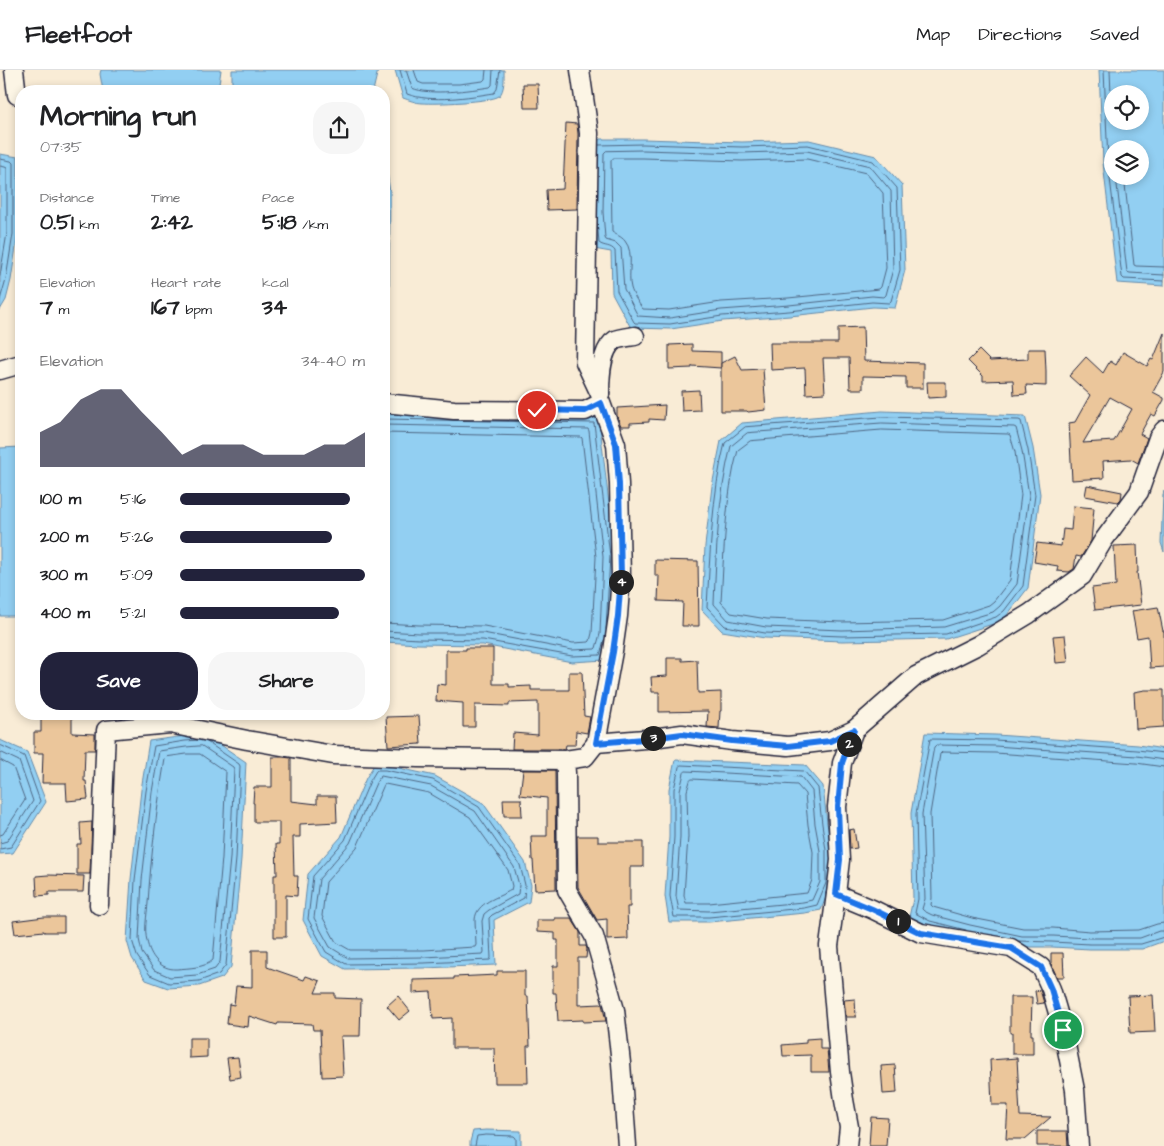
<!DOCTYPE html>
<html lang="en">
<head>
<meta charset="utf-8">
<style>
	body { margin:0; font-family:"Architects Daughter",sans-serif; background:#f6f6f6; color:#202124; height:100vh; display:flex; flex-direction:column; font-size:19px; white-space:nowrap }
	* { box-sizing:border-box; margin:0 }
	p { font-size:16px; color:#757577 }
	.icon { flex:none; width:28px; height:28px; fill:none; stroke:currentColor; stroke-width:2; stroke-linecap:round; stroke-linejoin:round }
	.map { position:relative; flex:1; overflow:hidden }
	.panel { position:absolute; left:15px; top:15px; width:375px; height:635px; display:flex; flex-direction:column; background:#fff; border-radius:20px; box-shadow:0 2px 8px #0003 }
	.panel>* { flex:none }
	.fabs { position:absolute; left:1104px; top:15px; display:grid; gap:10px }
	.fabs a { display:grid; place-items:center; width:45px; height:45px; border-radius:50%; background:#fff; box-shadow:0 2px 8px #0003; font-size:25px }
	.pin { position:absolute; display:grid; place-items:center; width:42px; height:42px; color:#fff; margin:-21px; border:2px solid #fff; border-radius:50%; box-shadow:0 1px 5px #0007 }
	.km { position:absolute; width:25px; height:25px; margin:-12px; border-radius:50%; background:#222; color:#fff; font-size:14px; line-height:25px; text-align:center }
	.round { display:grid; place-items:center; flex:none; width:52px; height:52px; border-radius:20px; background:#f6f6f6 }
	.head { display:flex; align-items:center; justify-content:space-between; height:85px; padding:0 25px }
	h1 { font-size:28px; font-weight:700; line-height:38px }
	.metrics { display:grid; grid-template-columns:repeat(3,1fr); gap:8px; height:85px; padding:5px 25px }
	.metrics div { display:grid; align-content:center }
	.metrics b { font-size:21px; font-weight:700 }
	.metrics small { font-size:14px; font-weight:400 }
	.metrics p { font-size:14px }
	.chart { height:140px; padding:10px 25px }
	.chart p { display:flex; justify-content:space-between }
	.chart svg { width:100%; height:90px; margin-top:5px; fill:#22223b; opacity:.7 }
	.cta { display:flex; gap:10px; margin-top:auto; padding:10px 25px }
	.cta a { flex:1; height:58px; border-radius:20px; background:#22223b; color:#fff; font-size:20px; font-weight:700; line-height:58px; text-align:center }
	.cta a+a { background:#f6f6f6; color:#202124 }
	ul { padding:0 25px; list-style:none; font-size:16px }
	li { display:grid; grid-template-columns:80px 60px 1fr; align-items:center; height:38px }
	li i { height:12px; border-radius:6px; background:#22223b }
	header { display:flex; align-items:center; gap:30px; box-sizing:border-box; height:70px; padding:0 25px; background:#fff; border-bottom:1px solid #e0e0e0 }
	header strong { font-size:24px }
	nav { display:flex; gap:28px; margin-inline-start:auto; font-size:18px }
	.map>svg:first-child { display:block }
	.water { fill:#92cff2; stroke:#658aa9; fill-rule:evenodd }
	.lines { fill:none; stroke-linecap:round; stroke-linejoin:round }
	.shore { stroke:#4f6784; stroke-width:1 }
	.building { fill:#ebc69b; stroke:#22223b; fill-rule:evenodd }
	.minor-casing { stroke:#22223b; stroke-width:21 }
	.minor { stroke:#fcf5e5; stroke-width:18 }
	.route-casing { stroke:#fff; stroke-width:10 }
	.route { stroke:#1a73e8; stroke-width:6 }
</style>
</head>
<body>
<header>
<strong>Fleetfoot</strong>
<nav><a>Map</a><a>Directions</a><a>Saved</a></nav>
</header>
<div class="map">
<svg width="1164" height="1076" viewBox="0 0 1164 1076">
	<rect width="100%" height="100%" fill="#f9ecd6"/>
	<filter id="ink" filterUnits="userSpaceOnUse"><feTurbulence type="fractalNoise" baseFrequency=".02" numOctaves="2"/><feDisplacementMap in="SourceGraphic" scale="10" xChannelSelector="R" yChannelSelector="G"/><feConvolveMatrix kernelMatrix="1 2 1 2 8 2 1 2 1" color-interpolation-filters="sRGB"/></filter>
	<g filter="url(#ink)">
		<g class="water">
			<polygon points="101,0 221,0 218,21 103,21 100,4"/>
			<polygon points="232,0 378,0 373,21 235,21 232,14"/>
			<path d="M 395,0 L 504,0 C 504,8 505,20 499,26 C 491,32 434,34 422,33 C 416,33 409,30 403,28 Z"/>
			<path d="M 1099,0 L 1164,0 L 1164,216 L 1117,213 L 1103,93 ZM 1112,24 L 1140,24 L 1140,51 L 1112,51 ZM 1112,79 L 1140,79 L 1140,106 L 1112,106 Z"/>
			<polygon points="592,69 643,69 742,72 809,70 876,86 902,115 905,200 895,238 873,237 790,246 723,251 671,259 631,258 612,223 611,182 594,179"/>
			<polygon points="384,81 390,122 389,252 384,254"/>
			<polygon points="0,84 18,87 18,164 11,210 6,230 0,240"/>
			<polygon points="882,341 1025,346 1033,378 1040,424 1028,518 1008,544 999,552 946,569 842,571 765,568 722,561 702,540 705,476 712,416 721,371 742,353"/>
			<polygon points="384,344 599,348 615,486 611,566 605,590 572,592 483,575 418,574 384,572"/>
			<polygon points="21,377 21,546 0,546 0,378"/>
			<polygon points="1164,421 1164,482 1161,473 1163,425"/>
			<polygon points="925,663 996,665 1138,675 1164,679 1164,871 1142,879 1090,879 1052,877 1021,877 928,856 909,847 913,829 911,743"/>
			<polygon points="206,665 246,692 241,789 231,897 222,908 199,916 168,918 146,910 132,888 127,871 131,809 141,720 149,671 185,666"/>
			<polygon points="0,670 27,682 46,732 13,783 0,784"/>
			<polygon points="675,690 805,695 823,716 827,753 831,780 831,814 821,840 805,843 709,852 669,852 665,826 669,767 669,719"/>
			<polygon points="374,695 385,695 435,706 483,733 525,792 531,815 529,832 494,850 496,895 424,898 345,899 322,886 303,850 308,804 341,767 366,708"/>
			<polygon points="486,1060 521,1061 521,1076 470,1076 470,1072 473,1061"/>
		</g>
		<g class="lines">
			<g class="shore">
				<path d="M 400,0 L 407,24 C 431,33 469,27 494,23 L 497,19 L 500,0"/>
				<path d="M 406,0 L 412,18 C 429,26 471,20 490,17 L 492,15 L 493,0"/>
				<polyline points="414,0 418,12 423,14 459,14 483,11 485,9 486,0"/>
				<polyline points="1104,0 1108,92 1122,207 1124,209 1164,211"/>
				<polyline points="1110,0 1112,50"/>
				<polygon points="643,80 742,83 807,81 870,96 891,121 893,199 886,225 884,227 872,226 789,235 721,240 670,248 638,246 624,219 621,178 616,173 606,170 605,168 603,142 604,83 606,81"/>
				<path d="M 614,88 L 643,88 L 742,91 L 807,89 L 866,103 L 883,123 L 886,198 L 881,217 L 879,219 L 788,228 L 721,232 L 669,240 L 643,239 C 639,234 633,225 631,218 C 627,204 635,183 625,171 C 621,166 616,165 612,162 L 611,91 Z"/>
				<polyline points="0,89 11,91 13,93 13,164 6,209 0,230"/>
				<polyline points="0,96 5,97 7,98 7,163 0,206"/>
				<polyline points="1116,106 1127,202 1130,203 1164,205"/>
				<polyline points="1124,106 1134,195 1136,196 1164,197"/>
				<polyline points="384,116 385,222 384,249"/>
				<path d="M 597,150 L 599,173 C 604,177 611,175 615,181 L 617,221 L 634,252 L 635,253 L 670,254 L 722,246 L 789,241 L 872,232 L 889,233 L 891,231 L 900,200 L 897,118 L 873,91 L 808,75 L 742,77 L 643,74 L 599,75"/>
				<path d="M 882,347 L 1019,350 L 1021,351 L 1028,380 L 1035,425 L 1023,516 L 1004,541 L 996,547 L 946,564 L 842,566 L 765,563 L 725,556 L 707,537 C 710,484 712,424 725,373 L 745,357 Z"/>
				<polyline points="384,349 594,353 610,486 606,559"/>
				<path d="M 882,353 L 1014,357 L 1016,358 L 1022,381 L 1029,425 L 1017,514 L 1000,536 L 993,542 L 944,557 L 842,560 L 766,557 L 728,550 L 714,534 C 716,484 718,426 731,376 L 747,363 Z"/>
				<polyline points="384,355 588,359 589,361 603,487 600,564 596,578 595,579 572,580 483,563 419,563 384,561"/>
				<path d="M 882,360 L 1008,364 L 1010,365 L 1015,382 L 1021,425 L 1010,510 L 994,531 L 989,535 L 943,550 L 842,552 L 767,549 L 731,543 L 721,532 C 724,483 725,427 738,380 L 750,371 Z"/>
				<polyline points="384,363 581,367 582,368 596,487 592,563 590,571 589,572 573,573 484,556 419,555 384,553"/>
				<polyline points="384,567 419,569 483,570 572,586 600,585 604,570"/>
				<polyline points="199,670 185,671 154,676 146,721 135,810 132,870 137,886 150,905 169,913 199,911 219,904 226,895 236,789 240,696 239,694 207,672"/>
				<polyline points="0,675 24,686 40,731 11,777 0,779"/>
				<polygon points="202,676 233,697 234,699 230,788 220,892 215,899 197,905 170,907 154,900 142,883 139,869 142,810 152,722 159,681 186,677"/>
				<polyline points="0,682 19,691 33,731 7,771 0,773"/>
				<path d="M 187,684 L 200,684 L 226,702 L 222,788 L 213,890 C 205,898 188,898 177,899 C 160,900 150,886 147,871 C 144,859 147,845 148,833 C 151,785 157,737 165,689 L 167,687 Z"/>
				<polyline points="0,690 13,697 25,730 3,764 0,765"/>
				<polyline points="1164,690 1137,686 995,676 936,675 934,677 922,744 925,829 922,839 924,841 932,845 970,855 1022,866 1053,866 1090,868 1140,868 1159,861 1164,861"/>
				<polygon points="681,695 804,701 818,718 822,754 826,780 826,813 817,835 804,838 709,847 674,847 670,826 674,767 674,719 679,697"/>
				<polyline points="1164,697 1136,693 995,683 942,682 940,684 930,744 932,828 931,835 933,837 972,848 1023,858 1053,858 1090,861 1139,860 1157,854 1164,853"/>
				<polygon points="377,700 385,700 433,710 479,737 520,795 525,815 524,828 492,845 489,848 491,888 490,890 424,893 346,894 326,882 308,849 313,806 345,770 370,711"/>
				<polygon points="686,701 801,707 812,721 815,754 820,781 820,812 812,830 803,832 709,841 679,840 676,826 680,767 680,720 684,703"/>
				<polygon points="381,706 431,716 475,741 514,797 519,815 518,824 489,840 484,844 482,851 484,882 483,884 424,887 348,888 330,877 314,848 319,809 350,773 376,713"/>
				<polygon points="692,709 797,715 805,724 808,755 813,782 812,810 807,823 709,833 686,833 684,825 688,767 687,721 690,711"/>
				<path d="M 385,714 L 429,723 L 470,747 L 508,800 L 512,816 L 511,820 C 498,828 476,832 475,850 C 475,858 476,867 476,875 L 475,877 L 424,880 L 350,880 L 336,872 L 322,846 L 326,812 L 357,777 L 383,717 Z"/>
				<polyline points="966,860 930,851 915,843 918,829 916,744 930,669 995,670 1137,680 1164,683"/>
				<polyline points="1019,871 1052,872 1090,874 1141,874 1164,867"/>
				<polyline points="475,1076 477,1066 486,1065 514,1066 516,1068 516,1076"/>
			</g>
		</g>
		<g class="building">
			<polygon points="523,14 538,14 539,38 524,38"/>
			<polygon points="566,53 577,54 578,64 577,139 547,140 546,120 563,119"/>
			<polygon points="863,257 864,291 923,293 923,318 906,318 906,307 863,306 863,319 850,319 849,288 823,288 825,323 806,324 805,298 771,300 770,273 838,273 838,258"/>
			<path d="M 1164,263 L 1164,302 L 1153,322 L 1164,328 L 1164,330 L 1155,346 L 1151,344 L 1140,364 L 1147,368 L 1138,393 L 1131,389 L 1103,391 L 1104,408 L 1072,410 L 1069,353 L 1075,352 L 1090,325 L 1069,306 L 1086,287 L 1103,303 L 1110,291 L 1116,295 L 1123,282 L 1147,296 L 1151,289 L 1153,290 ZM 1110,327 L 1132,339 L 1114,371 L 1083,373 Z"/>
			<polygon points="692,274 692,281 721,282 721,298 692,296 692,298 669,299 669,275"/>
			<polygon points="1028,279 1045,279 1046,301 1046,316 1026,315 1027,324 1014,325 1013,310 983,311 983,306 968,291 979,280 990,291 1028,289"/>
			<polygon points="735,286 742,300 763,299 766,340 748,342 747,341 721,341 721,293"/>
			<polygon points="927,312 946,312 946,327 928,328"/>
			<polygon points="699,320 700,340 682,341 681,321"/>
			<polygon points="665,335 664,350 649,349 649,352 630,353 630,356 621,356 617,346 617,338"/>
			<polygon points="1087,415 1122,422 1121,429 1118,432 1085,426"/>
			<polygon points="1073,436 1094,438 1091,471 1081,487 1076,486 1074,499 1069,502 1057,501 1058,496 1034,492 1037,473 1061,476 1063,459 1071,460"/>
			<polygon points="1137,475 1138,502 1137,502 1141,535 1095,540 1092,518 1116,515 1114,476"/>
			<polygon points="655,490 698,491 699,556 682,556 683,532 658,531 659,506 655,506"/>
			<polygon points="1158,537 1163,561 1164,561 1164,597 1150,598 1148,566 1137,568 1132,541"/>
			<polygon points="1065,565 1068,592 1056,593 1053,566"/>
			<polygon points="466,578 493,578 493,614 509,614 509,617 531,616 531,620 569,620 569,602 582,602 584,646 590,647 587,663 576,661 575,675 566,675 565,679 512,679 513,663 538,665 538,632 509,633 509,636 475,635 475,657 463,657 463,633 436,631 437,614 446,615 446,580 466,580"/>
			<polygon points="667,588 682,588 682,591 697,590 698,623 721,622 721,641 720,641 719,658 707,657 708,641 659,642 659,622 652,622 651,607 667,606"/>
			<polygon points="1145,620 1164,620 1164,657 1136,659 1134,622"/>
			<polygon points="41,644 72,644 72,663 95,664 95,680 85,680 84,711 86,711 88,729 67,731 66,713 42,713 43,683 34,683 34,662 41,662"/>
			<polygon points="419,646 421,674 388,676 386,647"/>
			<polygon points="272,687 282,687 291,688 291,731 317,734 317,726 336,726 337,752 300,754 300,767 293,767 294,806 298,806 297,826 286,825 286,867 274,867 274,805 277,805 276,774 279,774 279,752 254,752 254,733 253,733 254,717 272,717"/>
			<polygon points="523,700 555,700 556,819 535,820 533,790 532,790 531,766 547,766 547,728 520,725"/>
			<polygon points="503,729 521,729 522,746 504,746"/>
			<polygon points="92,752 90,804 77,804 77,774 81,774 80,753"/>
			<polygon points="854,759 857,778 850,779 849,760"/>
			<polygon points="577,766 598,766 598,772 643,772 643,797 630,797 630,837 627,837 628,869 607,870 607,849 597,850 578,817"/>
			<polygon points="48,805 84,806 83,822 49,822 49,825 37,826 36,806"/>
			<polygon points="44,847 64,847 64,862 44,862 44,861 15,864 13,851"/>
			<polygon points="555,848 571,848 580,862 580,876 586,876 587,879 586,888 578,888 578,935 602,934 606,951 583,952 583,950 558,951 556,923 553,923 553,896 558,896 558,870 555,870 555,863 537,862 537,850 555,850"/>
			<polygon points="252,880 267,880 267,897 304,910 306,906 320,911 315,923 335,923 335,928 361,929 360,966 341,966 343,1006 322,1007 320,960 313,960 312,954 278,953 277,955 249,946 248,957 227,954 229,934 234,935 236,916 252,917"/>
			<polygon points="1051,883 1063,883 1064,907 1057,907 1051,894"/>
			<polygon points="497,901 525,901 525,926 528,926 530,976 527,976 528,1013 495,1013 494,978 452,978 452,948 433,949 431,922 413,923 413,910 454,909 454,907 497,905"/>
			<polygon points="1040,920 1044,933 1037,934 1035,921"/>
			<polygon points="1153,925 1155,962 1130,963 1128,926"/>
			<polygon points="398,926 410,941 399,950 387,936"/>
			<polygon points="1010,927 1032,927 1031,965 1033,965 1033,984 1012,984 1012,963 1010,963"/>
			<polygon points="855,929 856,947 846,947 844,930"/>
			<polygon points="189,968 207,968 207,987 189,988"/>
			<polygon points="820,968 820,979 827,979 829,1002 811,1002 811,985 783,986 782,975 806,973 806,969"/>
			<polygon points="238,987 241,1007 230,1009 227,988"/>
			<polygon points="1017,988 1020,1046 1051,1047 1025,1069 1006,1069 1008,1035 992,1035 990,990"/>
			<polygon points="895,995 897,1023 883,1024 881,996"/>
			<polygon points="871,1047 888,1048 886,1076 869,1076"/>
			<polygon points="1037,1061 1067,1061 1068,1076 1037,1076"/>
		</g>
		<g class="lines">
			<defs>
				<g id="minor">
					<polyline points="14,0 17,25 21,25"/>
					<polyline points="580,0 589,63 585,292 600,324"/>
					<polyline points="0,300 21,294"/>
					<path d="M 600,323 C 600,309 601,279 615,270 C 620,268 629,267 635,266"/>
					<polyline points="384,333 454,340 585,341 601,333 616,374 619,414 621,506 618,546 613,581 596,673 585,687 565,690 566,703 567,820 594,866 615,940 621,993 627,1076"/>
					<polyline points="596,673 645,669 682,664 732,671 788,676 830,671 854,660"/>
					<polyline points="836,824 829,876 840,1002 844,1030 849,1057 847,1076"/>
					<polyline points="99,835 106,660 170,654 247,670 333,685 418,688 565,690"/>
					<polyline points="1079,1076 1075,1020 1063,960 1051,919 1041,897 1011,878 921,863 872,839 836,824 840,790 837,737 842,693 854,660 916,606 978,575 1029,544 1082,506 1103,471 1139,422 1158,368 1164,360"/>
				</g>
			</defs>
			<use href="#minor" class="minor-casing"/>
			<use href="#minor" class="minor"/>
		</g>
	</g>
	<g class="lines" filter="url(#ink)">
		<defs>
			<polyline id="route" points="537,340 585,341 601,333 616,374 619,414 621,506 618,546 613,582 596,673 644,669 682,664 732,671 788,676 830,671 854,660 842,693 838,737 840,790 836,824 872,839 921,863 1011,878 1041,897 1051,919 1063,960"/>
		</defs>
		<use href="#route" class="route-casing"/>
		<use href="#route" class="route"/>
	</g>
</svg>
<div class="fabs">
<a><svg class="icon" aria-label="locate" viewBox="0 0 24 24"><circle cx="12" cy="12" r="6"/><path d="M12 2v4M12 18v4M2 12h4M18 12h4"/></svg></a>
<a><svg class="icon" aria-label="layers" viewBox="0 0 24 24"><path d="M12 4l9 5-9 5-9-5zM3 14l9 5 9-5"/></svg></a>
</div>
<div class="pin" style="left:1063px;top:960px;background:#1e9e55"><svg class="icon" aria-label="arrive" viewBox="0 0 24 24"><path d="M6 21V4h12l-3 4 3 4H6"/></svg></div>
<div class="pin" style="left:537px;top:340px;background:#d93025"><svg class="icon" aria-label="check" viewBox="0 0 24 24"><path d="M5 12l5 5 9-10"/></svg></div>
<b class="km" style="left:898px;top:851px">1</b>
<b class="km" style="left:849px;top:674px">2</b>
<b class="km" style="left:653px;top:668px">3</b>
<b class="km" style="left:621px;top:512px">4</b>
<section class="panel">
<div class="head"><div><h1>Morning run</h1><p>07:35</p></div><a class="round"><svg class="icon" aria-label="share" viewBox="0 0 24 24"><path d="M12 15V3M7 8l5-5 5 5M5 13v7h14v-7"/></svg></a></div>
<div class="metrics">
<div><p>Distance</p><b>0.51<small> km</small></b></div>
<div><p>Time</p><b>2:42</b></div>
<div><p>Pace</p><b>5:18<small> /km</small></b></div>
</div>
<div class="metrics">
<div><p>Elevation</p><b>7<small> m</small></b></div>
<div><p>Heart rate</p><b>167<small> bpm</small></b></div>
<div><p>kcal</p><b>34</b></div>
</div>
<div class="chart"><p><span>Elevation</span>34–40 m</p>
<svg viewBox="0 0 160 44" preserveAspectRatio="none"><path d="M0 44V27L10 22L20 11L30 6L40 6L50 17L60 27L70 38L80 33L90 33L100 33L110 38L120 38L130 38L140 33L150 33L160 27V44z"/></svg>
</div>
<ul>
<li><b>100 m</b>5:16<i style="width:92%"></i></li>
<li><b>200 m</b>5:26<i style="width:82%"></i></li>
<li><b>300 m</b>5:09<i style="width:100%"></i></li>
<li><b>400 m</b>5:21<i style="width:86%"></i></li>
</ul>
<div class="cta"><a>Save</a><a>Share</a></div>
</section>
</div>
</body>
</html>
